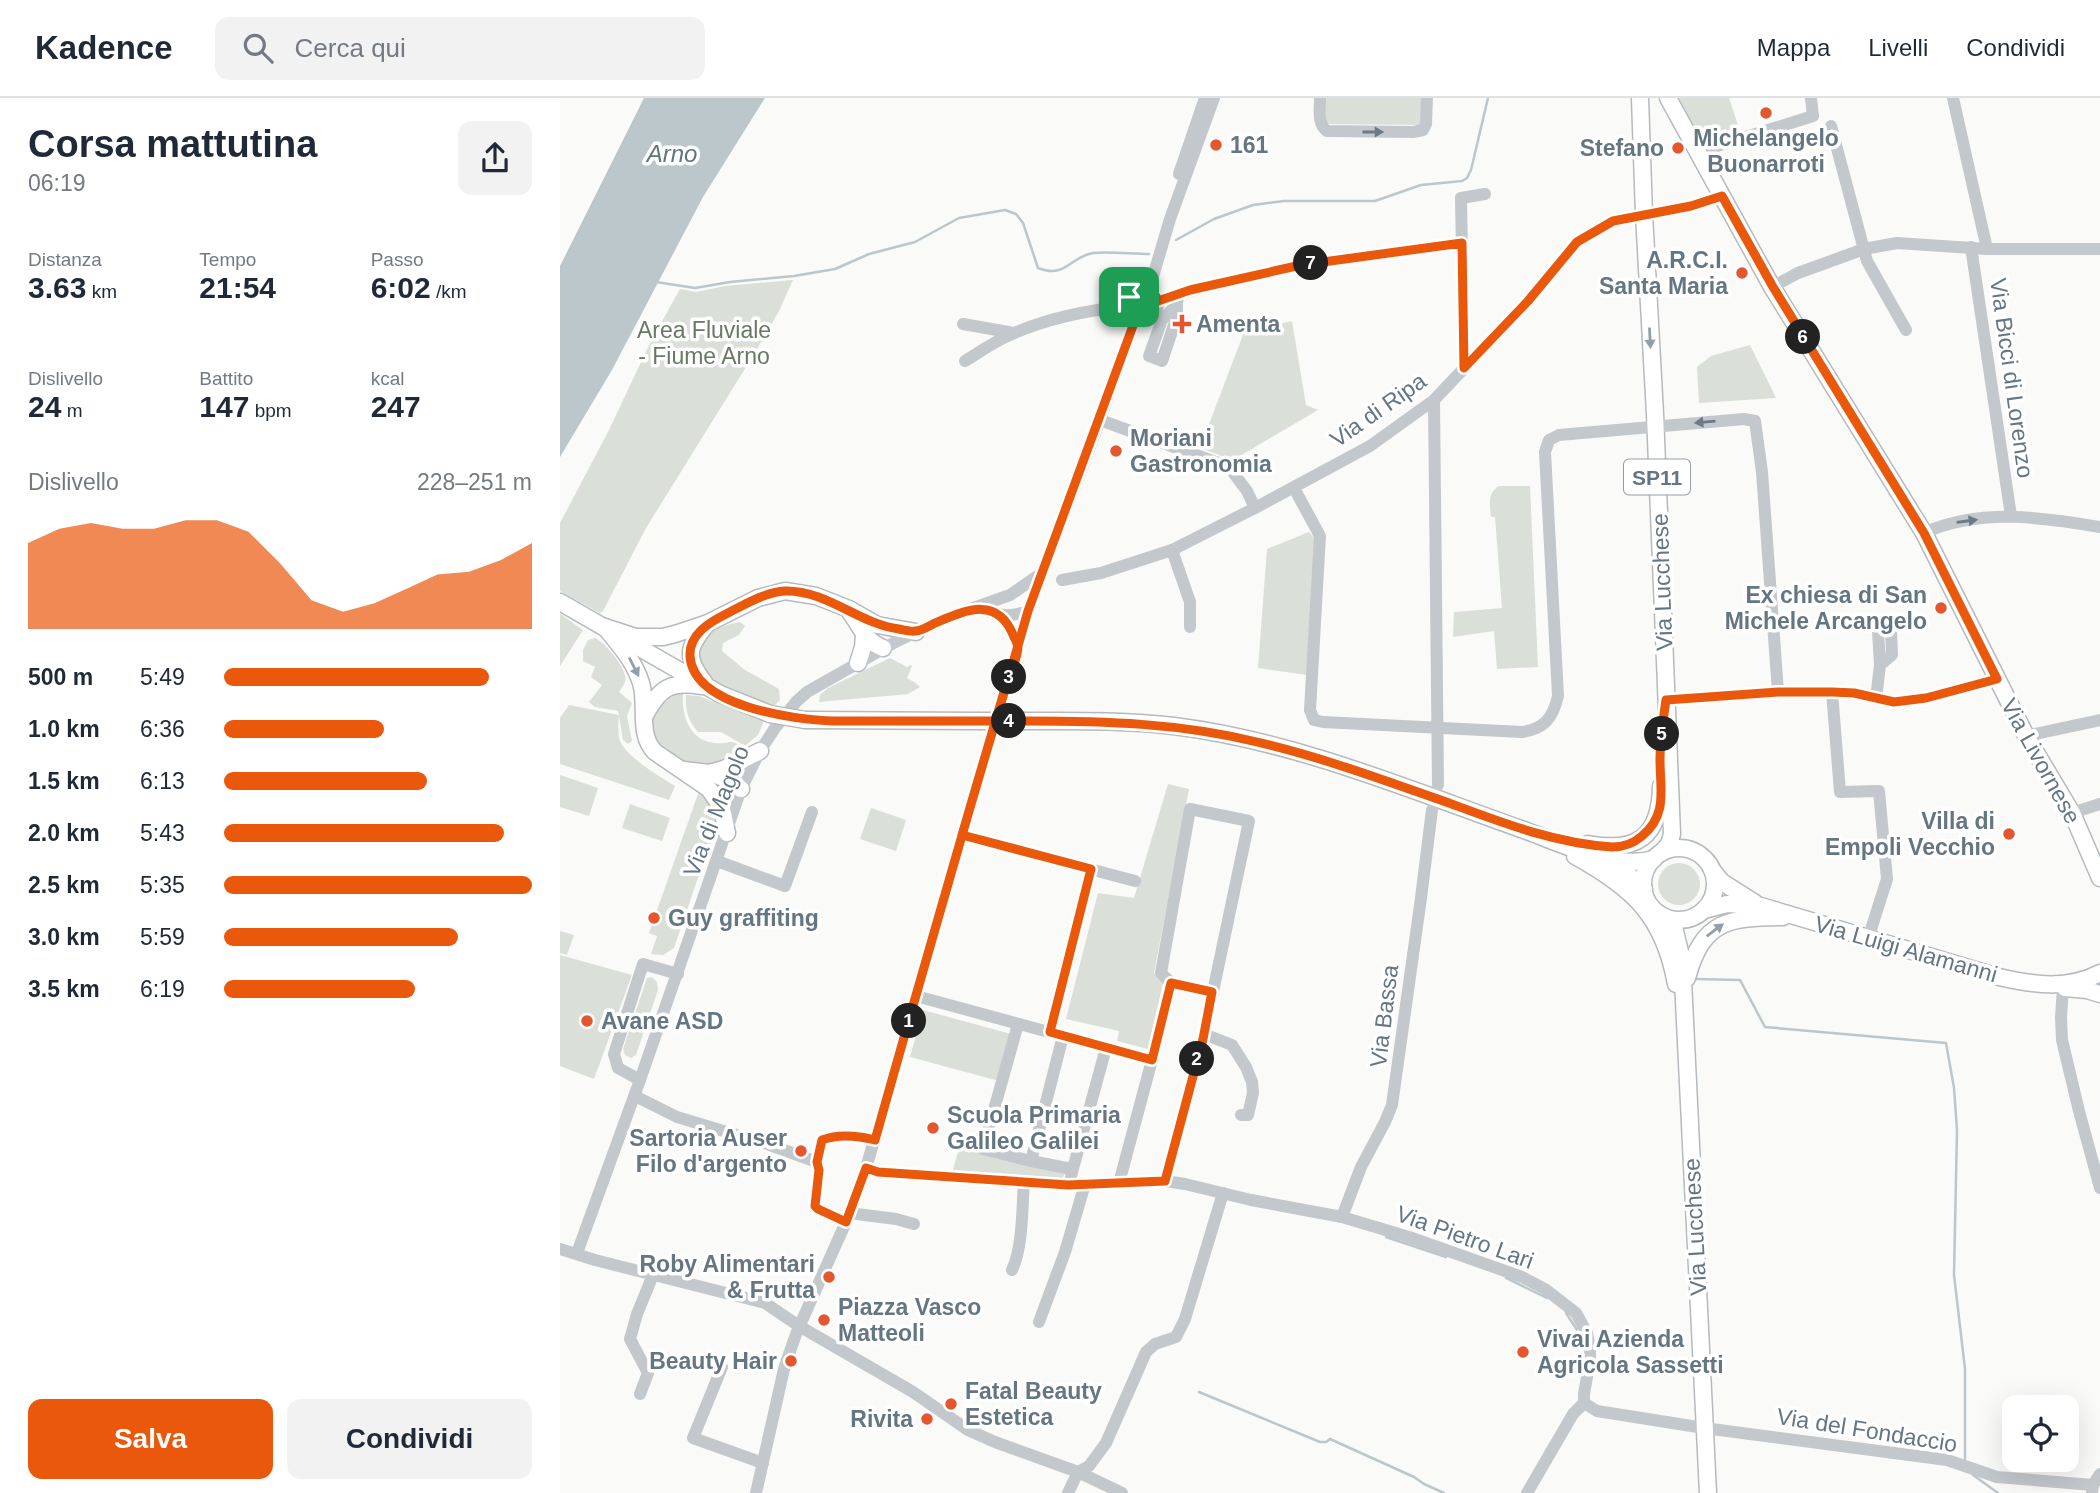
<!DOCTYPE html>
<html lang="it">
<head>
<meta charset="utf-8">
<style>
	body { margin:0; font-family:Arial,sans-serif; background:#f2f2f3; color:#1f2937; height:100vh; display:flex; flex-direction:column; font-size:26px; white-space:nowrap }
	* { box-sizing:border-box; margin:0 }
	p { font-size:23px; color:#747a83 }
	.icon { flex:none; width:38px; height:38px; fill:none; stroke:currentColor; stroke-width:2; stroke-linecap:round; stroke-linejoin:round }
	.map { position:relative; flex:1; overflow:hidden }
	.panel { display:flex; flex-direction:column; background:#fff; width:560px }
	.panel>* { flex:none }
	.fabs { position:absolute; left:1442px; top:1297px; display:grid; gap:14px }
	.fabs a { display:grid; place-items:center; width:77px; height:77px; border-radius:14px; background:#fff; box-shadow:0 7px 28px #0002; font-size:35px }
	.pin { position:absolute; display:grid; place-items:center; width:60px; height:60px; color:#fff; margin:-30px; border-radius:14px; box-shadow:0 4px 10px #0006 }
	.km { position:absolute; width:35px; height:35px; margin:-18px; border-radius:50%; background:#222; color:#fff; font-size:19px; line-height:35px; text-align:center }
	.round { display:grid; place-items:center; flex:none; width:74px; height:74px; border-radius:14px; background:#f2f2f3 }
	.summary { display:flex; align-items:center; justify-content:space-between; height:119px; padding:0 28px }
	h1 { font-size:38px; font-weight:700; line-height:52px }
	.stats { display:grid; grid-template-columns:repeat(3,1fr); gap:10px; height:119px; padding:7px 28px }
	.stats div { display:grid; align-content:center }
	.stats b { font-size:30px; font-weight:700 }
	.stats small { font-size:19px; font-weight:400 }
	.stats p { font-size:19px }
	.chart { height:196px; padding:14px 28px }
	.chart p { display:flex; justify-content:space-between }
	.chart svg { width:100%; height:126px; margin-top:7px; fill:#ea580c; opacity:.7 }
	.action { display:flex; gap:14px; margin-top:auto; padding:14px 28px }
	.action a { flex:1; height:80px; border-radius:14px; background:#ea580c; color:#fff; font-size:28px; font-weight:700; line-height:80px; text-align:center }
	.action a+a { background:#f2f2f3; color:#1f2937 }
	ul { padding:0 28px; list-style:none; font-size:23px }
	li { display:grid; grid-template-columns:112px 84px 1fr; align-items:center; height:52px }
	li i { height:18px; border-radius:9px; background:#ea580c }
	header { display:flex; align-items:center; gap:42px; box-sizing:border-box; height:98px; padding:0 35px; background:#fff; border-bottom:2px solid #e0e1e3 }
	header strong { font-size:33px }
	nav { display:flex; gap:38px; margin-inline-start:auto; font-size:24px }
	.search { width:490px; height:63px; background:#f2f2f3; display:flex; align-items:center; gap:18px; box-sizing:border-box; padding:0 24px; border-radius:14px; color:#747a83; font-size:26px }
	main { display:flex; flex:1; min-height:0 }
	.map>svg:first-child { display:block }
	.green { fill:#dadfd7 }
	.water { fill:#bbc7cb }
	.lines { fill:none; stroke-linecap:round; stroke-linejoin:round }
	.stream { stroke:#bbc7cb; stroke-width:2.5 }
	.major-casing { stroke:#b5babe; stroke-width:19 }
	.minor { stroke:#c3c8cc; stroke-width:12 }
	.major { stroke:#fff; stroke-width:16 }
	.major-bridge-casing { stroke:#b5babe; stroke-width:19; stroke-linecap:butt }
	.major-bridge { stroke:#fff; stroke-width:16 }
	.oneway { fill:#6a7a87 }
	.oneway2 { fill:#939fa8 }
	.route-casing { stroke:#fff; stroke-width:14 }
	.route { stroke:#ea580c; stroke-width:9 }
	.poi-dot { fill:#e4572e; stroke:#fff; stroke-width:2.5 }
	.labels { text-anchor:middle; dominant-baseline:central; stroke-width:7; stroke-linejoin:round; paint-order:stroke }
	.shield { fill:#fff; stroke:#939fa8; stroke-width:2 }
	.shield-label { font-size:21px; font-weight:bold; fill:#657683 }
	.poi-label { font-size:23px; font-weight:bold; fill:#657683; stroke:#fff; text-anchor:start }
	.park-label { font-size:23px; fill:#687a64; stroke:#fff }
	.street-label { font-size:23px; fill:#657683; stroke:#fff }
	.water-label { font-size:24px; font-style:italic; fill:#60757c; stroke:#fff }
</style>
</head>
<body>
<header>
<strong>Kadence</strong>
<div class="search"><svg class="icon" aria-label="search" viewBox="0 0 24 24"><circle cx="10" cy="10" r="6"/><path d="M15 15l6 6"/></svg>Cerca qui</div>
<nav><a>Mappa</a><a>Livelli</a><a>Condividi</a></nav>
</header>
<main>
<section class="panel">
<div class="summary"><div><h1>Corsa mattutina</h1><p>06:19</p></div><a class="round"><svg class="icon" aria-label="share" viewBox="0 0 24 24"><path d="M12 15V3M7 8l5-5 5 5M5 13v7h14v-7"/></svg></a></div>
<div class="stats">
<div><p>Distanza</p><b>3.63<small> km</small></b></div>
<div><p>Tempo</p><b>21:54</b></div>
<div><p>Passo</p><b>6:02<small> /km</small></b></div>
</div>
<div class="stats">
<div><p>Dislivello</p><b>24<small> m</small></b></div>
<div><p>Battito</p><b>147<small> bpm</small></b></div>
<div><p>kcal</p><b>247</b></div>
</div>
<div class="chart"><p><span>Dislivello</span>228–251 m</p>
<svg viewBox="0 0 160 44" preserveAspectRatio="none"><path d="M0 44V14L10 9L20 7L30 9L40 9L50 6L60 6L70 10L80 21L90 34L100 38L110 35L120 30L130 25L140 24L150 20L160 14V44z"/></svg>
</div>
<ul>
<li><b>500 m</b>5:49<i style="width:86%"></i></li>
<li><b>1.0 km</b>6:36<i style="width:52%"></i></li>
<li><b>1.5 km</b>6:13<i style="width:66%"></i></li>
<li><b>2.0 km</b>5:43<i style="width:91%"></i></li>
<li><b>2.5 km</b>5:35<i style="width:100%"></i></li>
<li><b>3.0 km</b>5:59<i style="width:76%"></i></li>
<li><b>3.5 km</b>6:19<i style="width:62%"></i></li>
</ul>
<div class="action"><a>Salva</a><a>Condividi</a></div>
</section>
<div class="map">
<svg width="1540" height="1395" viewBox="0 0 1540 1395">
	<rect width="100%" height="100%" fill="#fafaf8"/>
	<g class="green">
		<polygon points="763,0 863,0 861,27 764,26"/>
		<polygon points="1119,0 1169,0 1181,36 1144,48"/>
		<polygon points="233,182 219,213 196,253 86,430 43,513 40,515 0,493 0,425 48,334 91,243 120,191 136,194 165,188"/>
		<polygon points="732,223 746,307 758,312 673,362 640,350 684,234"/>
		<polygon points="1190,247 1216,300 1139,305 1137,269 1151,258"/>
		<path d="M 939,388 L 970,388 L 978,569 L 937,571 L 934,533 L 893,539 L 894,514 L 942,510 L 935,419 L 931,419 C 930,407 927,395 939,388 Z"/>
		<polygon points="749,434 756,442 747,577 698,570 707,451"/>
		<polygon points="0,516 23,532 0,568"/>
		<path d="M 180,524 L 185,528 L 179,537 L 163,545 L 162,553 L 185,572 L 219,591 L 220,602 L 213,609 C 189,600 119,580 141,544 C 149,532 167,526 180,524 Z"/>
		<path d="M 35,540 C 45,545 63,566 65,578 C 67,584 62,589 59,594 L 72,605 L 67,618 L 72,643 L 68,646 L 63,642 L 59,618 C 58,624 58,633 59,640 C 63,657 100,679 115,688 L 109,702 L 0,666 L 0,620 L 9,607 L 59,617 L 58,613 L 35,609 L 29,604 L 42,587 L 31,579 L 35,569 L 23,563 L 23,552 L 28,542 Z"/>
		<polygon points="330,560 347,569 350,567 352,568 347,580 354,584 360,589 348,596 259,604 260,597 268,590"/>
		<path d="M 123,593 C 121,615 128,642 154,645 C 169,647 171,638 184,652 C 180,655 175,659 170,661 C 161,666 148,667 138,665 C 127,664 116,661 107,654 C 80,633 91,599 123,593 Z"/>
		<path d="M 126,597 L 139,598 L 204,623 L 198,637 L 185,648 L 161,634 L 138,634 C 128,622 125,612 126,597 Z"/>
		<polygon points="0,677 38,690 29,718 0,709"/>
		<polygon points="608,686 629,691 594,875 603,885 588,951 557,943 559,933 506,921 538,795 574,800"/>
		<path d="M 139,693 C 150,703 153,713 156,727 L 114,850 L 103,857 L 91,856 L 97,838 L 89,835 Z"/>
		<polygon points="70,706 110,720 102,743 62,730"/>
		<polygon points="311,710 346,722 336,753 300,741"/>
		<circle cx="1119" cy="786" r="21"/>
		<polygon points="0,833 14,837 7,857 0,855"/>
		<polygon points="0,857 72,877 34,981 0,968"/>
		<polygon points="92,879 97,884 98,892 76,957 71,960 65,957 63,951 87,880"/>
		<polygon points="363,912 451,936 439,983 350,959"/>
		<polygon points="400,1046 505,1073 503,1080 393,1072"/>
	</g>
	<polygon class="water" points="84,0 205,0 143,99 52,272 0,359 0,168"/>
	<g class="lines">
		<g class="stream">
			<polyline points="616,142 654,121 693,107 724,103 815,103 861,87 902,83 907,80 911,72 928,0"/>
			<path d="M 96,184 L 135,190 L 170,184 L 234,178 L 275,171 L 309,156 L 355,144 L 399,120 L 445,112 L 456,116 L 463,125 L 478,170 C 506,181 509,159 533,155 C 548,153 573,156 589,156"/>
			<polyline points="1134,881 1180,882 1205,929 1386,945 1394,990 1397,1032 1394,1177 1405,1271 1405,1361"/>
			<polyline points="826,1139 886,1159"/>
			<polyline points="946,1180 987,1200"/>
			<polyline points="1006,1215 1021,1238"/>
			<polyline points="639,1294 760,1344 766,1344 770,1341 854,1379 864,1386 884,1395"/>
			<polyline points="1413,1377 1438,1395"/>
		</g>
		<defs>
			<g id="major">
				<polyline points="1080,0 1084,116 1095,316 1112,736 1109,746 1101,755"/>
				<polyline points="1108,0 1212,189 1364,435 1466,638 1512,715 1540,780"/>
				<polyline points="0,504 160,596 210,616"/>
				<path d="M 290,514 C 301,529 305,543 323,550"/>
				<polyline points="45,529 76,539 103,539 115,536 148,525 198,500 225,493 256,498 289,511 317,527 356,534"/>
				<path d="M 45,529 C 59,547 74,562 81,585 C 88,607 77,636 95,654 L 149,691 L 162,710 L 167,735"/>
				<polyline points="298,565 303,549 304,538"/>
				<path d="M 144,584 C 124,559 128,548 148,525"/>
				<path d="M 85,617 C 100,589 111,583 142,588"/>
				<polyline points="245,622 418,623"/>
				<path d="M 465,623 C 514,623 564,622 614,628 C 734,643 848,691 961,731 C 998,744 1055,773 1094,761"/>
				<polyline points="124,672 149,675 164,671 200,653"/>
				<polyline points="149,675 167,681 181,691"/>
				<path d="M 1028,746 C 1077,755 1100,739 1101,688"/>
				<circle cx="1119" cy="786" r="36"/>
				<path d="M 1015,758 C 1073,790 1104,818 1116,886"/>
				<polyline points="1048,764 1065,774 1084,791"/>
				<polyline points="1152,772 1162,784 1195,805"/>
				<path d="M 1144,812 L 1167,806 L 1201,808 L 1439,879 C 1474,887 1507,892 1540,875"/>
				<polyline points="1105,819 1115,833 1122,862 1148,1395"/>
				<path d="M 1127,880 C 1143,821 1169,820 1223,819"/>
				<polyline points="1505,890 1527,892 1540,896"/>
			</g>
		</defs>
		<use href="#major" class="major-casing"/>
		<g class="minor">
			<path d="M 760,0 C 760,11 757,26 767,33 L 853,34 L 863,32 L 866,26 L 867,0"/>
			<polyline points="1393,0 1427,151"/>
			<polyline points="1271,28 1307,163 1346,232"/>
			<polyline points="1138,54 1253,18 1251,0"/>
			<polyline points="619,76 645,0"/>
			<polyline points="1411,149 1451,418"/>
			<polyline points="1212,189 1238,175 1304,151 1337,145 1427,151 1540,151"/>
			<circle cx="583" cy="206" r="15"/>
			<polyline points="589,192 610,121 654,0"/>
			<polyline points="598,203 630,193 741,167 902,145"/>
			<polyline points="617,206 617,218 602,263 589,258 602,222 617,206 618,197"/>
			<polyline points="403,226 454,235"/>
			<path d="M 405,263 C 421,253 435,243 452,236 C 488,220 529,212 568,208"/>
			<polyline points="904,270 901,100 925,96"/>
			<polyline points="874,302 878,687"/>
			<polyline points="540,322 669,369 687,393 695,410"/>
			<path d="M 734,390 L 760,438 L 750,612 L 754,622 L 763,624 L 962,634 C 984,631 993,620 998,598 L 985,354 L 989,342 L 999,337 L 1184,321 L 1195,323 L 1202,374 L 1218,594"/>
			<path d="M 1364,435 C 1419,410 1482,419 1540,429"/>
			<polyline points="612,452 630,504 630,529"/>
			<polyline points="502,482 541,475 612,452 695,410 810,348 874,302 968,203 1017,144 1053,123 1131,108 1162,98"/>
			<path d="M 415,511 C 439,514 443,522 468,513"/>
			<polyline points="442,518 454,538 458,550"/>
			<polyline points="1272,594 1280,694 1319,693 1327,781 1308,841"/>
			<polyline points="1316,601 1320,567 1318,533 1331,532 1332,557 1320,567"/>
			<polyline points="1106,602 1218,594 1272,594 1294,595 1334,604 1366,600 1437,581"/>
			<polyline points="1466,638 1540,622"/>
			<polyline points="1512,715 1540,706"/>
			<polyline points="402,737 575,783"/>
			<polyline points="157,763 225,788 252,714"/>
			<polyline points="611,885 652,894"/>
			<polyline points="1503,890 1501,919 1502,942 1519,1013 1540,1090"/>
			<polyline points="356,898 592,962 611,885"/>
			<polyline points="458,926 423,1051 471,1063 512,1071"/>
			<polyline points="490,934 531,771"/>
			<polyline points="644,936 672,947 686,969 692,984 693,995 688,1017 681,1017"/>
			<polyline points="80,982 58,970 54,956 83,866 118,876"/>
			<polyline points="75,998 117,1019 210,1047 257,1064 259,1072 255,1108 259,1111 286,1124"/>
			<polyline points="471,1063 503,938"/>
			<path d="M 257,1064 L 262,1042 C 278,1036 299,1038 315,1043"/>
			<polyline points="306,1070 318,1074 508,1087 605,1083 625,1086 691,1102 782,1119 849,1139 962,1179 985,1191 1016,1215 1027,1235 1030,1250 1030,1262 1024,1296 1024,1305 1037,1313 1144,1330 1387,1362 1437,1379 1533,1387"/>
			<polyline points="511,1078 546,950"/>
			<polyline points="605,1083 643,941 689,723 630,711 601,875 611,885"/>
			<polyline points="559,1085 592,962"/>
			<polyline points="289,1115 336,1121 354,1126"/>
			<polyline points="782,1119 801,1069 825,1024 832,1007 861,800 872,712"/>
			<polyline points="0,1151 35,1162 205,1205 239,1228 353,1294 408,1332 435,1344 518,1374 562,1395"/>
			<polyline points="17,1155 80,982 181,691 200,653 215,630 236,604 247,594 337,543 391,518 450,497 482,475"/>
			<path d="M 452,1172 C 463,1149 462,1110 464,1084"/>
			<polyline points="479,1224 505,1154 525,1086"/>
			<polyline points="162,1269 133,1340 203,1365"/>
			<polyline points="80,1296 88,1275 70,1241 77,1216 93,1177"/>
			<polyline points="196,1395 224,1271 236,1236 286,1124 306,1070 468,513 540,322 575,219"/>
			<polyline points="508,1395 518,1374 529,1368 546,1345 586,1254 595,1246 616,1239 625,1221 663,1095"/>
			<polyline points="967,1395 1013,1316 1024,1305"/>
			<polyline points="1532,1395 1533,1387 1540,1376"/>
		</g>
		<use href="#major" class="major"/>
		<defs>
			<g id="major-bridge">
				<polyline points="210,616 245,622"/>
				<polyline points="418,623 465,623"/>
			</g>
		</defs>
		<use href="#major-bridge" class="major-bridge-casing"/>
		<use href="#major-bridge" class="major-bridge"/>
	</g>
	<defs><path id="oneway-solid" d="M-6-.8H1V-3.2L6.5 0L1 3.2V.8H-6Z" transform="scale(1.75)"/></defs>
	<g class="oneway">
		<use href="#oneway-solid" transform="translate(813 34)"/>
		<use href="#oneway-solid" transform="translate(1145 324) rotate(175)"/>
		<use href="#oneway-solid" transform="translate(1407 423) rotate(-8)"/>
	</g>
	<g class="oneway2">
		<use href="#oneway-solid" transform="translate(1090 240) rotate(87)"/>
		<use href="#oneway-solid" transform="translate(74 569) rotate(63)"/>
		<use href="#oneway-solid" transform="translate(1155 832) rotate(-37)"/>
	</g>
	<g class="lines">
		<defs>
			<path id="route" d="M 569,199 L 568,208 L 575,219 L 574,225 L 468,513 C 447,587 424,660 403,734 C 373,837 344,939 315,1042 C 299,1038 278,1036 262,1042 L 257,1064 L 259,1072 L 255,1108 L 258,1111 L 286,1124 L 306,1070 L 318,1074 L 508,1087 L 605,1083 L 643,941 L 652,894 L 611,885 L 592,962 L 490,934 L 531,771 L 402,737 C 416,689 430,642 444,594 C 448,583 458,559 458,549 C 457,545 456,542 454,539 C 438,497 406,512 375,525 C 369,528 361,533 355,533 C 351,534 344,532 339,531 C 299,526 267,492 225,493 C 205,494 184,507 166,516 C 150,524 129,536 130,558 C 133,609 236,622 274,623 C 338,623 402,623 465,623 C 544,623 620,625 697,644 C 762,659 826,683 889,705 C 943,725 994,745 1052,749 C 1064,749 1073,746 1082,738 C 1108,717 1100,691 1100,662 C 1100,642 1103,622 1106,602 L 1218,594 L 1272,594 L 1294,595 L 1334,604 L 1366,600 L 1437,581 L 1364,435 L 1213,189 L 1162,98 L 1131,108 L 1053,123 L 1017,144 L 968,203 L 904,270 L 902,145 L 741,167 L 630,192 L 598,203 C 593,189 579,187 569,199"/>
		</defs>
		<use href="#route" class="route-casing"/>
		<use href="#route" class="route"/>
	</g>
	<g class="poi-dot">
		<circle cx="1206" cy="15" r="7"/>
		<circle cx="656" cy="47" r="7"/>
		<circle cx="1118" cy="50" r="7"/>
		<circle cx="1182" cy="175" r="7"/>
		<path d="M618.5 215.5h7v7h7v7h-7v7h-7v-7h-7v-7h7z"/>
		<circle cx="556" cy="353" r="7"/>
		<circle cx="1381" cy="510" r="7"/>
		<circle cx="1449" cy="736" r="7"/>
		<circle cx="94" cy="820" r="7"/>
		<circle cx="27" cy="923" r="7"/>
		<circle cx="373" cy="1030" r="7"/>
		<circle cx="241" cy="1053" r="7"/>
		<circle cx="269" cy="1179" r="7"/>
		<circle cx="264" cy="1222" r="7"/>
		<circle cx="963" cy="1254" r="7"/>
		<circle cx="231" cy="1263" r="7"/>
		<circle cx="391" cy="1306" r="7"/>
		<circle cx="367" cy="1321" r="7"/>
	</g>
	<g class="labels">
		<rect class="shield" x="1064" y="361.5" width="66" height="35" rx="5"/>
		<g class="shield-label">
			<text x="1097" y="379">SP11</text>
		</g>
		<g class="poi-label">
			<text x="1206" y="40" text-anchor="middle">Michelangelo<tspan x="1206" dy="26">Buonarroti</tspan></text>
			<text x="670" y="47">161</text>
			<text x="1104" y="50" text-anchor="end">Stefano</text>
			<text x="1168" y="162" text-anchor="end">A.R.C.I.<tspan x="1168" dy="26">Santa Maria</tspan></text>
			<text x="636" y="226">Amenta</text>
			<text x="570" y="340">Moriani<tspan x="570" dy="26">Gastronomia</tspan></text>
			<text x="1367" y="497" text-anchor="end">Ex chiesa di San<tspan x="1367" dy="26">Michele Arcangelo</tspan></text>
			<text x="1435" y="723" text-anchor="end">Villa di<tspan x="1435" dy="26">Empoli Vecchio</tspan></text>
			<text x="108" y="820">Guy graffiting</text>
			<text x="41" y="923">Avane ASD</text>
			<text x="387" y="1017">Scuola Primaria<tspan x="387" dy="26">Galileo Galilei</tspan></text>
			<text x="227" y="1040" text-anchor="end">Sartoria Auser<tspan x="227" dy="26">Filo d'argento</tspan></text>
			<text x="255" y="1166" text-anchor="end">Roby Alimentari<tspan x="255" dy="26">&amp; Frutta</tspan></text>
			<text x="278" y="1209">Piazza Vasco<tspan x="278" dy="26">Matteoli</tspan></text>
			<text x="977" y="1241">Vivai Azienda<tspan x="977" dy="26">Agricola Sassetti</tspan></text>
			<text x="217" y="1263" text-anchor="end">Beauty Hair</text>
			<text x="405" y="1293">Fatal Beauty<tspan x="405" dy="26">Estetica</tspan></text>
			<text x="353" y="1321" text-anchor="end">Rivita</text>
		</g>
		<g class="park-label">
			<text x="144" y="232">Area Fluviale<tspan x="144" dy="26">- Fiume Arno</tspan></text>
		</g>
		<g class="street-label">
			<text transform="translate(1452 280) rotate(82)">Via Bicci di Lorenzo</text>
			<text transform="translate(818 312) rotate(-35)">Via di Ripa</text>
			<text transform="translate(1102 484) rotate(-92)">Via Lucchese</text>
			<text transform="translate(1481 663) rotate(61)">Via Livornese</text>
			<text transform="translate(156 713) rotate(-68)">Via di Magolo</text>
			<text transform="translate(1346 851) rotate(16)">Via Luigi Alamanni</text>
			<text transform="translate(824 918) rotate(-83)">Via Bassa</text>
			<text transform="translate(1135 1129) rotate(-93)">Via Lucchese</text>
			<text transform="translate(905 1139) rotate(20)">Via Pietro Lari</text>
			<text transform="translate(1307 1332) rotate(9)">Via del Fondaccio</text>
		</g>
		<g class="water-label">
			<text x="112" y="55">Arno</text>
		</g>
	</g>
</svg>
<div class="fabs">
<a><svg class="icon" aria-label="locate" viewBox="0 0 24 24"><circle cx="12" cy="12" r="6"/><path d="M12 2v4M12 18v4M2 12h4M18 12h4"/></svg></a>
</div>
<div class="pin" style="left:569px;top:199px;background:#1e9e55"><svg class="icon" aria-label="arrive" viewBox="0 0 24 24"><path d="M6 21V4h12l-3 4 3 4H6"/></svg></div>
<b class="km" style="left:349px;top:923px">1</b>
<b class="km" style="left:637px;top:961px">2</b>
<b class="km" style="left:449px;top:579px">3</b>
<b class="km" style="left:449px;top:623px">4</b>
<b class="km" style="left:1102px;top:636px">5</b>
<b class="km" style="left:1243px;top:239px">6</b>
<b class="km" style="left:751px;top:165px">7</b>
</div>
</main>
</body>
</html>
